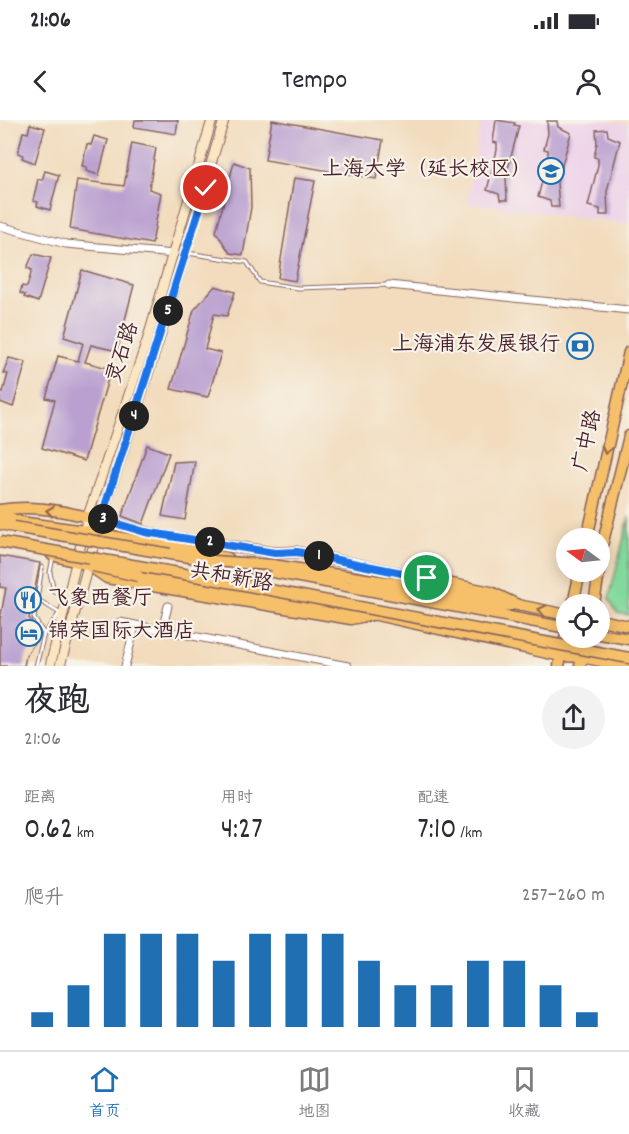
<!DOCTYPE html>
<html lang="zh">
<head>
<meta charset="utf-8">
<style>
	body { margin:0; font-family:Dekko,"LXGW WenKai TC",sans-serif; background:#f2f2f3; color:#2b2b33; height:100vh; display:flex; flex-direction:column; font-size:22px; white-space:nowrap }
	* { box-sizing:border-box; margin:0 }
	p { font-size:20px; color:#7c7c81 }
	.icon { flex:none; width:33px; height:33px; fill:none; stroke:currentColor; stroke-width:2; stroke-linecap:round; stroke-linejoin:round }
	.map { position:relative; height:546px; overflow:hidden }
	.panel { display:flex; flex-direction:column; background:#fff; flex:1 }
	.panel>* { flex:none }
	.needle { width:39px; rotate:285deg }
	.buttons { position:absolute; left:556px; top:408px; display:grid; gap:12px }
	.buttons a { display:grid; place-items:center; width:54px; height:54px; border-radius:50%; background:#fff; box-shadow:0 3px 15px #0003; font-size:30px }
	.pin { position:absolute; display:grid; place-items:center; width:51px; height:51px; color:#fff; margin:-26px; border:3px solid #fff; border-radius:50%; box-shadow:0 2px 6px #0007 }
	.km { position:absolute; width:30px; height:30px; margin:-15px; border-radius:50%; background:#222; color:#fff; font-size:16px; line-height:30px; text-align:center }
	.round { display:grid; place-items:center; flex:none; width:63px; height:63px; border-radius:32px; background:#f2f2f3 }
	.head { display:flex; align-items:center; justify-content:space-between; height:102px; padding:0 24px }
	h1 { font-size:33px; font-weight:600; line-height:45px }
	.metrics { display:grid; grid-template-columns:repeat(3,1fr); gap:9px; height:102px; padding:6px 24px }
	.metrics div { display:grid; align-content:center }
	.metrics b { font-size:30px; font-weight:600 }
	.metrics small { font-size:16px; font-weight:400 }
	.metrics p { font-size:16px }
	.chart { height:168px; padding:12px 24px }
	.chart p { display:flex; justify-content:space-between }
	.chart svg { width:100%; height:108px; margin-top:6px; stroke:#1f6fb2; stroke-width:6 }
	.status { display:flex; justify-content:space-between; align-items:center; height:42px; padding:0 30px; background:#fff; direction:ltr }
	.status svg { height:16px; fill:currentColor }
	header { display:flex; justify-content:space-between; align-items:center; height:78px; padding:0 24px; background:#fff; font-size:27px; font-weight:600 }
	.tabs { display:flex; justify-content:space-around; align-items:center; height:84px; border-top:2px solid #e1e1e2; background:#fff; font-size:16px; color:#7c7c81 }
	.tabs a { display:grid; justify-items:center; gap:3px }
	.tabs .selected { color:#1f6fb2 }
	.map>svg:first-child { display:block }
	.built { fill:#edd1e9 }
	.green { fill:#82d99d; stroke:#667c64; stroke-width:1.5 }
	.building { fill:#baa0d0 }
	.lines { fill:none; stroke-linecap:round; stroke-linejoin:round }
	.service-casing { stroke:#85615e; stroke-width:5 }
	.minor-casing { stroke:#85615e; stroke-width:9 }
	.secondary-casing { stroke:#85615e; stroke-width:11 }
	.primary-casing { stroke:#85615e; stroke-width:13 }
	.trunk-casing { stroke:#85615e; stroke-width:13 }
	.service { stroke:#fff; stroke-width:3 }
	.minor { stroke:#fff; stroke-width:7 }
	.secondary { stroke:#fbe6c4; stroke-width:9 }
	.primary { stroke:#f6c06b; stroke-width:10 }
	.trunk { stroke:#f6c06b; stroke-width:10 }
	.trunk-bridge-casing { stroke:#85615e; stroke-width:13; stroke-linecap:butt }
	.trunk-bridge { stroke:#f6c06b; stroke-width:10 }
	.oneway { stroke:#976748 }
	.route-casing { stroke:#fff; stroke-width:12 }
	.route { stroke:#1a73e8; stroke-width:8 }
	.labels { text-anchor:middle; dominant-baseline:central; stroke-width:4.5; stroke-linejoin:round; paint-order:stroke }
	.poi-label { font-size:21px; fill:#4a1f2b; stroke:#f7f3e8; text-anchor:end }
	.street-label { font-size:21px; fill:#4a1f2b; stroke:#f7f3e8 }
</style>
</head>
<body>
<div class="status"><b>21:06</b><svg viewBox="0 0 49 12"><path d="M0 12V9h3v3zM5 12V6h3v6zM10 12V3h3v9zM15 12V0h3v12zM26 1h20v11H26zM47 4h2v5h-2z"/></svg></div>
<header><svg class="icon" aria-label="back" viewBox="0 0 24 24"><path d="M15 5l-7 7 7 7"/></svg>Tempo<svg class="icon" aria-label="person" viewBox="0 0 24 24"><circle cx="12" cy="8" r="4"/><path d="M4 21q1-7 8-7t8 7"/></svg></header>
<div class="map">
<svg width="629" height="546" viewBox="0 0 629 546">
	<rect width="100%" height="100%" fill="#f7f3e8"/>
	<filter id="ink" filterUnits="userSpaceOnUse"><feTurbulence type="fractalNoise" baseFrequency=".0167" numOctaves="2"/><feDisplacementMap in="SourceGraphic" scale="12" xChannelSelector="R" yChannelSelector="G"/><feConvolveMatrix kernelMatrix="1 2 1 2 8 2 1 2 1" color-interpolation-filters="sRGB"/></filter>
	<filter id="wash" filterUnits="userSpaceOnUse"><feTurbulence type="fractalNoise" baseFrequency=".008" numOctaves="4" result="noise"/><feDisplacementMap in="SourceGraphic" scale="24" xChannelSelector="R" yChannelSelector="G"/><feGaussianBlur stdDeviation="1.35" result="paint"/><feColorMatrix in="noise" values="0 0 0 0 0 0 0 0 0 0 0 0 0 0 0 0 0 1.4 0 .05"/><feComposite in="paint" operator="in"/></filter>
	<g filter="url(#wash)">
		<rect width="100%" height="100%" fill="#f2dcbd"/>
		<polygon class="built" points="481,0 600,0 629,4 629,104 467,83"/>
		<polygon class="green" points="629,397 629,495 617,493 609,478"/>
		<g id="blocks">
			<g class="building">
				<polygon points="135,0 178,0 176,14 134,7"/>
				<polygon points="272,0 383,20 376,59 265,40"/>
				<polygon points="496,0 515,3 514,5 519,6 506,56 507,80 500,80 499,74 487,70 497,30 497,23 493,22"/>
				<polygon points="547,1 557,1 558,7 571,13 557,63 559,87 551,87 550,81 538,77 548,37 548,30 544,29 548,14"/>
				<polygon points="30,4 45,8 35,43 22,38 23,35 18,33 23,12 28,13"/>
				<polygon points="607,9 608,16 620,21 607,71 608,95 600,95 600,89 588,86 598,45 598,38 594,37 597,23 596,10"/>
				<polygon points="94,16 108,20 99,55 86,51 87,47 82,46 87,24 91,25"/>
				<polygon points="132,23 156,28 149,69 161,73 152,124 70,109 77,60 124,66"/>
				<polygon points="234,42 250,48 251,87 243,135 230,133 216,112"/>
				<polygon points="45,51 59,55 50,90 37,86 38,82 33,81 38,59 42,60"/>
				<polygon points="294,58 315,61 295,161 278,158"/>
				<polygon points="33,134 51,138 38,182 24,177 25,175 20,173 22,166 27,167 32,150 27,148"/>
				<polygon points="82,150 134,165 117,231 91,225 85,242 111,249 84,341 42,328 55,280 46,278 58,236 78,241 83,223 64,217"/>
				<polygon points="215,166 235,172 227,196 214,194 205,229 221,233 208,277 171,269 194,190"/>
				<polygon points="9,238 26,242 13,287 0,282 0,271 3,272 8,254 3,253"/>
				<polygon points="147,325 169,333 143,404 122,396"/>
				<polygon points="195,341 185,400 162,396 174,342"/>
				<polygon points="0,436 40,443 29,498 40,514 26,536 24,546 0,546 0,500 6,468 0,467"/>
			</g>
		</g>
	</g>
	<g filter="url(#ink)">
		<use href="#blocks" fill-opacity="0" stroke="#85615e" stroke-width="1.5"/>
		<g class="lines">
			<defs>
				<g id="service">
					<polyline points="187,133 247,142 260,162 298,168 387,165"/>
					<polyline points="53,437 50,453 54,471 64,478"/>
					<polyline points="42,447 37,479 61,494"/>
					<polyline points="44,514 59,494"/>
					<polyline points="36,546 44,514 34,498 37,479"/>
				</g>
				<g id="minor">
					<polyline points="0,106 66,124 174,134"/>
					<polyline points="389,165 629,190"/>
					<polyline points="120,502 348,546"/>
					<polyline points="162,511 168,486"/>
					<polyline points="125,546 135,506"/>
				</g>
				<g id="secondary">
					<polyline points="50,546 88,396 147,221 212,0"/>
					<polyline points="60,546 101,399 160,217 224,0"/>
				</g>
				<g id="primary">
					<path d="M 0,390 C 49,382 97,400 144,412 C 187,422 232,425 275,433 L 297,432 L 491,472 L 518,485 L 567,495"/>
					<polyline points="0,394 20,402 85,411 228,438"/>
					<polyline points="587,418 629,232"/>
					<polyline points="600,434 629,316"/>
					<polyline points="52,435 88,445 101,443"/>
					<polyline points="88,445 107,458 135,463 351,499 371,495"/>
					<polyline points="358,463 498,487 511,485"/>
					<polyline points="573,484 580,452"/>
					<polyline points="594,484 599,452"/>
					<polyline points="363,492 561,536 582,537 624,546"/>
					<polyline points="600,500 629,506"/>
					<polyline points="559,546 567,510"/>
					<polyline points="580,546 586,518"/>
				</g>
				<g id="trunk">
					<polyline points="0,404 14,407"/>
					<polyline points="170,434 222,442"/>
					<polyline points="272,445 446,471 518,485"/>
					<polyline points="246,447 567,508"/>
					<polyline points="138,456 372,495"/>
					<polyline points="600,514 629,519"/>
				</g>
			</defs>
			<use href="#service" class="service-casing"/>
			<use href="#minor" class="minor-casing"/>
			<use href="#secondary" class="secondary-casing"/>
			<use href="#primary" class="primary-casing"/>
			<use href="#trunk" class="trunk-casing"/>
			<use href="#service" class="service"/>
			<use href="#minor" class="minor"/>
			<use href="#secondary" class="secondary"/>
			<use href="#primary" class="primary"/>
			<use href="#trunk" class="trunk"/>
			<defs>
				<g id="trunk-bridge">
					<polyline points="14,407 170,434"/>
					<polyline points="0,422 207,458 629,538"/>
					<polyline points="213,441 272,445"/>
					<polyline points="93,446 138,456"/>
				</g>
			</defs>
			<use href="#trunk-bridge" class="trunk-bridge-casing"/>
			<use href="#trunk-bridge" class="trunk-bridge"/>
		</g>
		<defs><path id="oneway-chevron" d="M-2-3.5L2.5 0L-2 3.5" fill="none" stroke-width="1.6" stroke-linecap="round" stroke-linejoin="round" transform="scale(1.5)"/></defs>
		<g class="oneway">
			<use href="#oneway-chevron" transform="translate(606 330) rotate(103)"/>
			<use href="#oneway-chevron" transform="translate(50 391) rotate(-172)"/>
			<use href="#oneway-chevron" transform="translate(542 490) rotate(-168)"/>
		</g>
	</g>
	<g class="lines" filter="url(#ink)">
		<defs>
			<polyline id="route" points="206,68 101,399 145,412 275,433 297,432 427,458"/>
		</defs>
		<use href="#route" class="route-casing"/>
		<use href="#route" class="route"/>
	</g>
	<defs>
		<symbol id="university-ring" viewBox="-11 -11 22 22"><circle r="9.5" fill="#f7f3e8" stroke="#1f6fb2" stroke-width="1.5"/><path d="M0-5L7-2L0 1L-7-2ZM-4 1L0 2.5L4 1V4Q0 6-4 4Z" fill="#1f6fb2"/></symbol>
		<symbol id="bank-ring" viewBox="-11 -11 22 22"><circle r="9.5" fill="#f7f3e8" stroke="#1f6fb2" stroke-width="1.5"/><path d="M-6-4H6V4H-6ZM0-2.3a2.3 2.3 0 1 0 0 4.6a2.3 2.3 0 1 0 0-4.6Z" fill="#1f6fb2"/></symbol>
		<symbol id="restaurant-ring" viewBox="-11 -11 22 22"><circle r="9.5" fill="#f7f3e8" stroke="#1f6fb2" stroke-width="1.5"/><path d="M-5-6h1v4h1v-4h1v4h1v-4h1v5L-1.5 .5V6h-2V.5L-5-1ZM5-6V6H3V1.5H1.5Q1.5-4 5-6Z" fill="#1f6fb2"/></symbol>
		<symbol id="hotel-ring" viewBox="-11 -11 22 22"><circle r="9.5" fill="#f7f3e8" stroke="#1f6fb2" stroke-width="1.5"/><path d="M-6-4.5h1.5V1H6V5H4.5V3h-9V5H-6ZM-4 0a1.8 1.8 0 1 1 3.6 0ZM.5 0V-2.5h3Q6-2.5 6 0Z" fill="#1f6fb2"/></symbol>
	</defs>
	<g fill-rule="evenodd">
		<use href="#university-ring" x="536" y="36" width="30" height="30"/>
		<use href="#bank-ring" x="565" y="211" width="30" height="30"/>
		<use href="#restaurant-ring" x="13" y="465" width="30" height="30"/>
		<use href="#hotel-ring" x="14" y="498" width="30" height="30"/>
	</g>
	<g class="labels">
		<g class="poi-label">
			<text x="532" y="51">上海大学（延长校区）</text>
			<text x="560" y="226">上海浦东发展银行</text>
			<text x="48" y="480" text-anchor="start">飞象西餐厅</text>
			<text x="48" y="513" text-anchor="start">锦荣国际大酒店</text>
		</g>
		<g class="street-label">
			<text transform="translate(124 233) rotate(-72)">灵石路</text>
			<text transform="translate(589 321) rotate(-77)">广中路</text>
			<text transform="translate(231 459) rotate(10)">共和新路</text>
		</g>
	</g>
</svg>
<div class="buttons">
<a><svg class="needle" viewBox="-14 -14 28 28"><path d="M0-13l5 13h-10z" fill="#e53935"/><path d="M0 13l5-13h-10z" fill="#7c7c81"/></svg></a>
<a><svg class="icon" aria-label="locate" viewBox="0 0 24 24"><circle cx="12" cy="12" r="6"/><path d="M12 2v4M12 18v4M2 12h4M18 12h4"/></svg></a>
</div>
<div class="pin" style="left:427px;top:458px;background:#1e9e55"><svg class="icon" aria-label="arrive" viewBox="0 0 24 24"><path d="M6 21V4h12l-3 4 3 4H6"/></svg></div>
<div class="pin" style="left:206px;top:68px;background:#d93025"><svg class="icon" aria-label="check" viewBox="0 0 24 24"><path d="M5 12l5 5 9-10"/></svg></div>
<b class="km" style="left:319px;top:436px">1</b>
<b class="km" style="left:210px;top:422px">2</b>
<b class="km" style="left:103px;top:399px">3</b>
<b class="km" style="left:134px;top:296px">4</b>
<b class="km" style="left:168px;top:191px">5</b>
</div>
<section class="panel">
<div class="head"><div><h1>夜跑</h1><p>21:06</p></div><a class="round"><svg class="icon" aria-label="share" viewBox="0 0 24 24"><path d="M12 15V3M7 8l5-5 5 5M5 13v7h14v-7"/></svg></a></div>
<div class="metrics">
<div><p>距离</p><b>0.62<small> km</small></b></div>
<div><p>用时</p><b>4:27</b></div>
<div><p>配速</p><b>7:10<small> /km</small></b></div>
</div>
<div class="chart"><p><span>爬升</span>257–260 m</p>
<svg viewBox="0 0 160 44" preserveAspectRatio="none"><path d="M5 44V38M15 44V27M25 44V6M35 44V6M45 44V6M55 44V17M65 44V6M75 44V6M85 44V6M95 44V17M105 44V27M115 44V27M125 44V17M135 44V17M145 44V27M155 44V38"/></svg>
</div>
</section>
<nav class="tabs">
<a class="selected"><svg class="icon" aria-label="home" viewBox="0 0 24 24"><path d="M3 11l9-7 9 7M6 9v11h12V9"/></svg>首页</a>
<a><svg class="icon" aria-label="map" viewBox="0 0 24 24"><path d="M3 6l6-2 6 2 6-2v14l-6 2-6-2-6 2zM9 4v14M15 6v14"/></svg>地图</a>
<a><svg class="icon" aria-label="saved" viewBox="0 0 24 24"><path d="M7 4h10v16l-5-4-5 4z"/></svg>收藏</a>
</nav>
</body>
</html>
